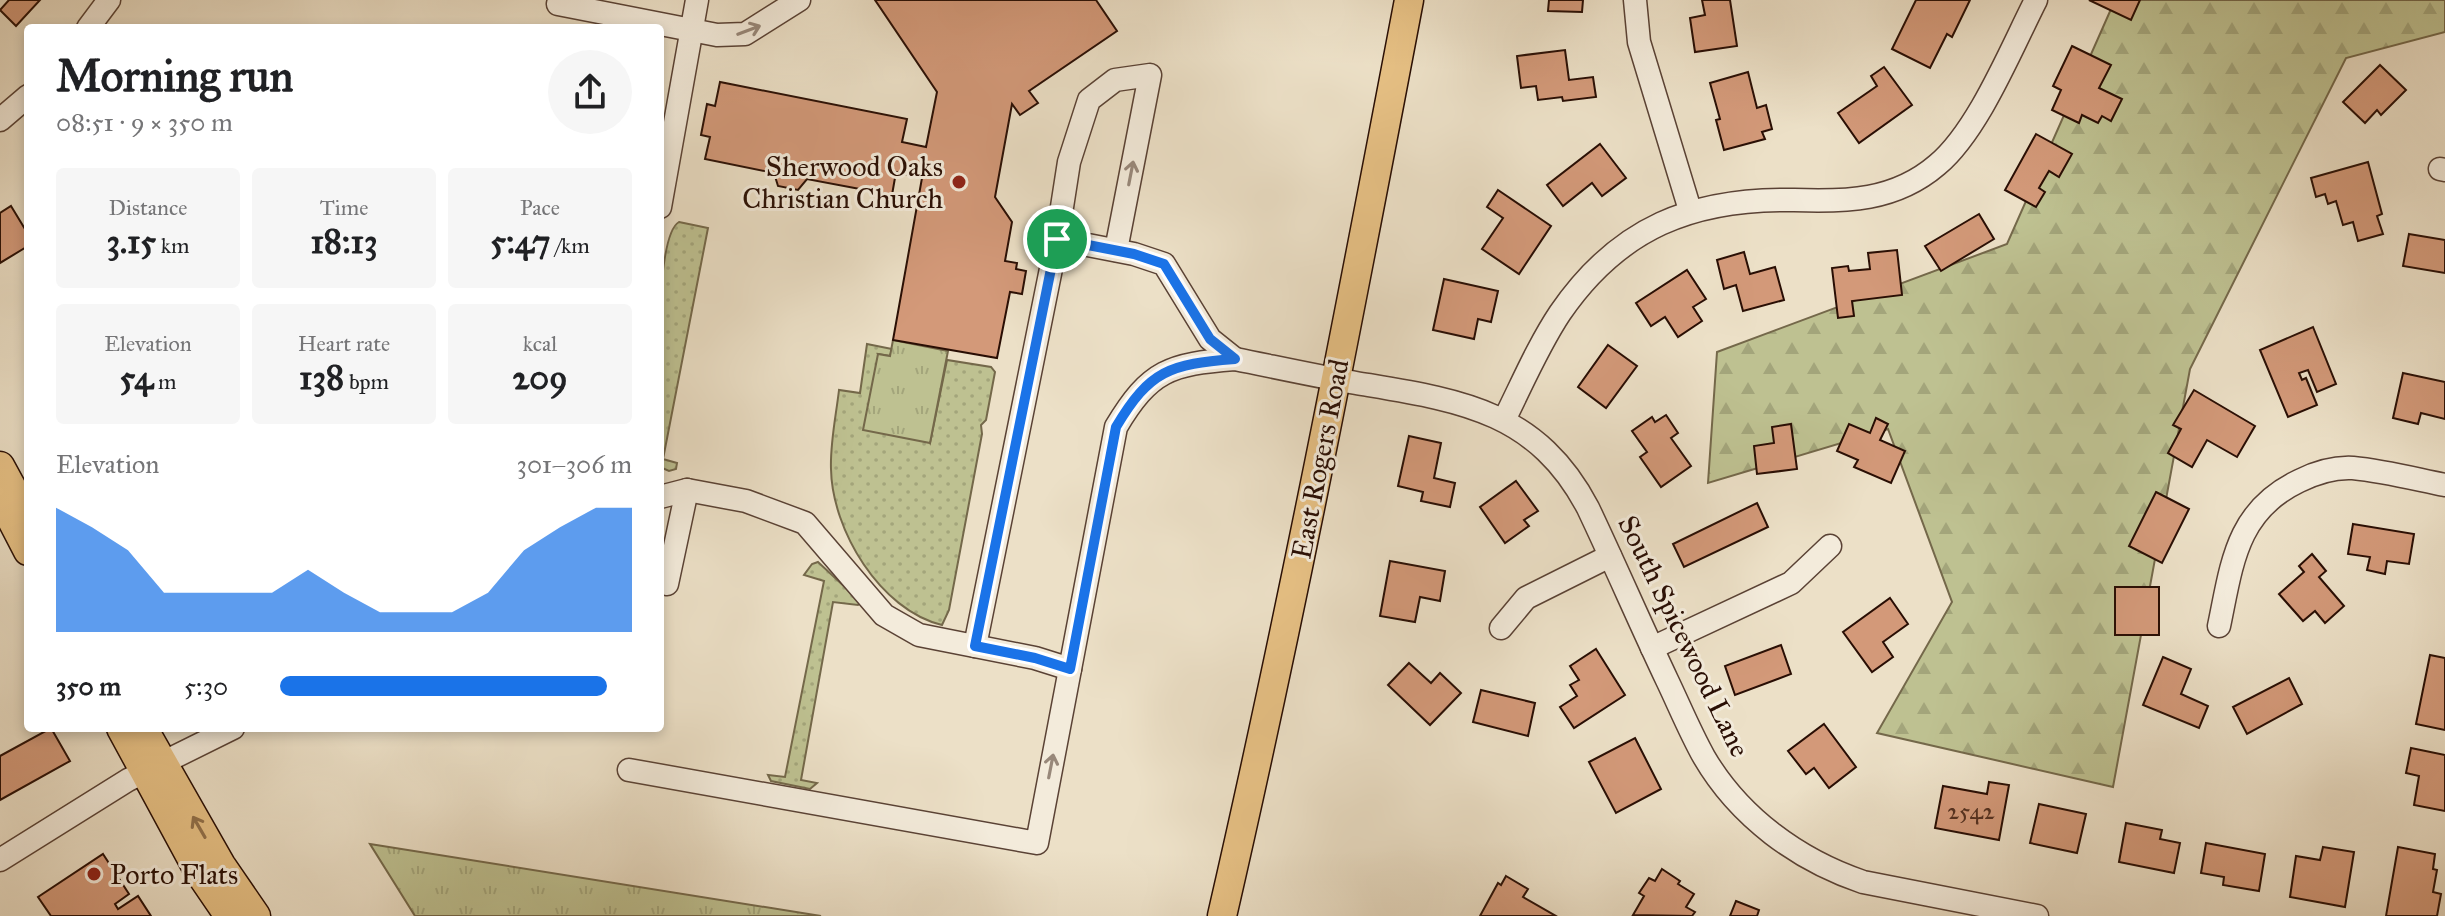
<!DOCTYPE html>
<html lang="en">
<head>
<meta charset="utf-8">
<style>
	body { margin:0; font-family:"IM FELL Great Primer",serif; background:#f6f6f6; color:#202124; height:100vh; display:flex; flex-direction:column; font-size:30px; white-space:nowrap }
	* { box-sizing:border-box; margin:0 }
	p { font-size:26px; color:#757577 }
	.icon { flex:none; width:44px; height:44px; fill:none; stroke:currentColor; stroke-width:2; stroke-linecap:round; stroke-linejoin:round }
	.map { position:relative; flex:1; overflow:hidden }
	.details { position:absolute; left:24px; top:24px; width:640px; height:708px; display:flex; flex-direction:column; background:#fff; border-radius:8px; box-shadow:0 4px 12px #0003 }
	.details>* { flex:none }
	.pin { position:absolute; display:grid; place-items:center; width:68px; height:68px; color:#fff; margin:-34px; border:4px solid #fff; border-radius:50%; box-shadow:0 2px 8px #0007 }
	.round { display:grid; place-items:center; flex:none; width:84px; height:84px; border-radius:42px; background:#f6f6f6 }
	.summary { display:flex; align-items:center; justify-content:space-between; height:136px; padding:0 32px }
	h1 { font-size:44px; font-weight:700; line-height:60px }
	.stats { display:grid; grid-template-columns:repeat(3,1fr); gap:12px; height:136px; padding:8px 32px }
	.stats div { display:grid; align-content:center; border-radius:8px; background:#f6f6f6; text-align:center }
	.stats b { font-size:34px; font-weight:700 }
	.stats small { font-size:22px; font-weight:400 }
	.stats p { font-size:22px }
	.chart { height:224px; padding:16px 32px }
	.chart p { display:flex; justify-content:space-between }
	.chart svg { width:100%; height:144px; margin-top:8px; fill:#1a73e8; opacity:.7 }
	ul { padding:0 32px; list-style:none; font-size:26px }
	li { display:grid; grid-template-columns:128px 96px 1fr; align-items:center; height:60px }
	li i { height:20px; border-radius:10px; background:#1a73e8 }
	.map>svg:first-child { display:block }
	.grass { fill:url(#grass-dots); stroke:#74684a; stroke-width:2 }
	.forest { fill:url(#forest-firs); stroke:#74684a; stroke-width:2 }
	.park { fill:url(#park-tufts); stroke:#74684a; stroke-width:2 }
	.building { fill:#d39979; stroke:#290e04; stroke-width:2 }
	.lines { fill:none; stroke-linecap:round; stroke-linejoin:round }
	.minor-casing { stroke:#5a4235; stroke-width:25 }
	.major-casing { stroke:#290e04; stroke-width:31 }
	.minor { stroke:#f3ebdb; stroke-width:22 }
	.major { stroke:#e6c084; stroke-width:28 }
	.oneway { stroke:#98887a }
	.oneway2 { stroke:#91704a }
	.route-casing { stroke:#fff; stroke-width:16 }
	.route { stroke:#1a73e8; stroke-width:10 }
	.poi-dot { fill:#8f2418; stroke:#f3ebdb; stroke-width:3 }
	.labels { text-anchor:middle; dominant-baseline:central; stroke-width:6; stroke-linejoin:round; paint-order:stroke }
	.number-label { font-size:24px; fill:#543121 }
	.poi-label { font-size:28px; fill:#290e04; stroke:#f3ebdb; text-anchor:end }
	.street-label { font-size:28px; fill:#290e04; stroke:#f3ebdb }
</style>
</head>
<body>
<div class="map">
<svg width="2445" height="916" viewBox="0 0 2445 916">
	<defs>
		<pattern id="grass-dots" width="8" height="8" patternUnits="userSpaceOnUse" patternTransform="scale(2)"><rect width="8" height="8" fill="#bec191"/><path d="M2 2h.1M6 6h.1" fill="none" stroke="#a3a57b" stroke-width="1.8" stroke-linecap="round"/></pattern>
		<pattern id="forest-firs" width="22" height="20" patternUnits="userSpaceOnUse" patternTransform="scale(2)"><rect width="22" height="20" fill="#bec191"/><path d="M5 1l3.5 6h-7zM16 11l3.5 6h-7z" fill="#a3a57b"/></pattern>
		<pattern id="park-tufts" width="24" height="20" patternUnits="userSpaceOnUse" patternTransform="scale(2)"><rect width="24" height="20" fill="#bec191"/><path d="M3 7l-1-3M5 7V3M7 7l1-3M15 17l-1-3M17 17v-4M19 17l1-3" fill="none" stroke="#a3a57b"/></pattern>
	</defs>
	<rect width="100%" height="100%" fill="#ece0c7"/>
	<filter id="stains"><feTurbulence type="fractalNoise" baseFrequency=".0025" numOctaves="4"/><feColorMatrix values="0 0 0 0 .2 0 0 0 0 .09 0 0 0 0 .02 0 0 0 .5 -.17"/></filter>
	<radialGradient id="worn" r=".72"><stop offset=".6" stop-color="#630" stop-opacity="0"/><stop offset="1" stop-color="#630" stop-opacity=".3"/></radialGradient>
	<g class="grass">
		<path d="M 679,222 L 708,228 L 663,459 L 677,463 L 676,469 L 669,471 L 660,467 C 660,429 651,238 679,222 Z"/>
		<path d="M 867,344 L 892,349 L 890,356 L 878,354 L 930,443 L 947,360 L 991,367 L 995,372 L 986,420 L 981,425 L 982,434 L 949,610 L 942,625 C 880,610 832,530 831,469 C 830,443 836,416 839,390 L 860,393 Z"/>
		<polygon points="818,562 861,602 858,605 833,602 801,780 817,783 810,789 771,781 768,775 785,777 824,581 804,575 812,564"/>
	</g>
	<polygon class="forest" points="2115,0 2445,0 2445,32 2346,58 2190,369 2113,787 1877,733 1952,602 1888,429 1708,483 1717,352 2007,244"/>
	<g class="park">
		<polygon points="893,340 948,351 930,443 863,430 878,354 890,356"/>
		<polygon points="370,844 821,916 415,916"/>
	</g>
	<g class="building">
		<polygon points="9,0 40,0 16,26 0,10"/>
		<polygon points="875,0 1096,0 1117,31 1029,91 1038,103 1020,115 1012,104 995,197 1012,222 1005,261 1017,263 1016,269 1026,271 1022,294 1010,292 997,358 893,340 922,178 896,172 892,195 807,179 798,190 778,186 774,173 705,159 710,137 701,135 707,104 715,106 720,82 907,119 902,142 926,147 937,92"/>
		<polygon points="1549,0 1583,0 1582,12 1548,11"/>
		<polygon points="1702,0 1730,0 1737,46 1695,52 1690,18 1705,15"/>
		<polygon points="1916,0 1970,0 1952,37 1947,34 1930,68 1892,49"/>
		<polygon points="2089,0 2140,0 2131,20"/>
		<polygon points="2072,46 2111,65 2099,88 2122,99 2111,121 2102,116 2098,123 2082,115 2079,123 2052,110 2061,90 2053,86"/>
		<polygon points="1565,50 1569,80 1593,77 1596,97 1563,101 1562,97 1538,100 1536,86 1521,88 1517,56"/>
		<polygon points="2380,65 2406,90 2381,115 2377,110 2365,123 2343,102"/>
		<polygon points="1884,67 1912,105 1859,143 1838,113 1877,86 1871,76"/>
		<polygon points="1748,72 1757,108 1766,105 1772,129 1762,132 1765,139 1724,150 1716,120 1720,119 1710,83"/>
		<polygon points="2036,134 2072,154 2059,177 2049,171 2039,188 2045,192 2036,207 2005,190"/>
		<polygon points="1600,144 1626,178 1602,196 1592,183 1563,206 1547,185"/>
		<polygon points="2368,162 2382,214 2377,216 2383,234 2358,241 2353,222 2343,225 2336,201 2328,204 2325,194 2316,197 2311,178"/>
		<polygon points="1498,190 1551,226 1519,274 1482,249 1503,218 1487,207"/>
		<polygon points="11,206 28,234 28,246 0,263 0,213"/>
		<polygon points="1979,214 1994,239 1941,271 1925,246"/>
		<polygon points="2409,234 2445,240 2445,273 2403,266"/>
		<polygon points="1897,250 1902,295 1852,301 1854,316 1838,318 1832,268 1848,266 1849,271 1870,269 1868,253"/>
		<polygon points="1744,252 1750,274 1775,267 1784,300 1743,311 1736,285 1724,289 1717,260"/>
		<polygon points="1687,270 1706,299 1693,307 1702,321 1678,337 1665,317 1651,326 1636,303"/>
		<polygon points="1444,279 1498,291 1491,322 1478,319 1474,339 1433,330"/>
		<polygon points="2313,327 2336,384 2317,392 2308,370 2299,373 2302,380 2306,378 2317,405 2288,417 2260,350"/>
		<polygon points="1608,345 1637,366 1606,408 1578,387"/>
		<polygon points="2403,373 2445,382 2445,419 2421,413 2418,424 2393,418"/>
		<polygon points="2194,390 2255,426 2237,457 2207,440 2192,467 2168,453 2181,429 2173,425"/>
		<polygon points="1666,415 1678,433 1671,438 1691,466 1661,487 1640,457 1647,452 1632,431 1652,417 1655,422"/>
		<polygon points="1876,418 1888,424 1880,440 1905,451 1891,483 1854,467 1858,460 1837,451 1849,424 1870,433"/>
		<polygon points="1791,424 1797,469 1757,474 1754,446 1774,443 1772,427"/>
		<polygon points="1409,436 1441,443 1434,478 1455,483 1450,507 1421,501 1423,492 1398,486"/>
		<polygon points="1516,481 1538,511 1524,520 1529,526 1505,543 1480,507"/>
		<polygon points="2156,492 2189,509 2162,563 2129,546"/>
		<polygon points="1757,503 1768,527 1684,567 1673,544"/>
		<polygon points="2353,524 2414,534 2409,564 2387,561 2385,574 2367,570 2370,557 2348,554"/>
		<polygon points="2312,554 2326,571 2319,577 2344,606 2325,623 2315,611 2303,621 2279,594 2304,572 2299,566"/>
		<polygon points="1390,561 1445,571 1440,601 1420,597 1415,622 1380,616"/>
		<rect x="2115" y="587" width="44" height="48"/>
		<polygon points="1890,598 1908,624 1883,642 1893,657 1872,672 1843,632"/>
		<polygon points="1781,645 1791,674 1735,695 1725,666"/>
		<polygon points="1596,649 1625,695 1574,728 1560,707 1577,696 1570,685 1579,680 1570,666"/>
		<polygon points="2430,655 2445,658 2445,730 2416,724"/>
		<polygon points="2163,657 2191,669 2181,694 2208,706 2199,728 2143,705"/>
		<polygon points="1409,663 1431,683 1440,673 1461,693 1430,725 1388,685"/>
		<polygon points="2289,678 2302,704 2247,734 2233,707"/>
		<polygon points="1481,690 1535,703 1528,736 1473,722"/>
		<polygon points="1824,724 1856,767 1829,788 1814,768 1806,774 1788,751"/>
		<polygon points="51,728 70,761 0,800 0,756"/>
		<polygon points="1635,738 1661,789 1616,813 1589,762"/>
		<polygon points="2411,748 2445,755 2445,811 2414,805 2419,776 2406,773"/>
		<polygon points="1989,782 2009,785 1999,840 1935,828 1943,786 1987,794"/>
		<polygon points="2039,804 2086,814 2077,853 2030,843"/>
		<polygon points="2126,823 2162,830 2160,839 2180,843 2174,873 2119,862"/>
		<polygon points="2206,843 2265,854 2259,891 2223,885 2224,877 2201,873"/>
		<polygon points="2323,847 2354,852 2345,907 2290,897 2296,856 2320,860"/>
		<polygon points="2398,847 2435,854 2433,869 2437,870 2433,892 2441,894 2437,916 2386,916"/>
		<polygon points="103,854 129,894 115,904 118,909 138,896 151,916 51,916 38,897"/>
		<polygon points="1662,869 1680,881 1678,884 1694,894 1686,907 1695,912 1692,916 1633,915 1644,896 1639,893 1649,878 1655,881"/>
		<polygon points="1506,876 1528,889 1523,897 1556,916 1480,916 1498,883 1501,885"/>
		<polygon points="1736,901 1759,910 1757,916 1730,916"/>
	</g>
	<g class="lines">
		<defs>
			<g id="minor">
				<polyline points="1635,0 1639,42 1690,210"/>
				<polyline points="558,4 717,35 745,34 799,0"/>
				<polyline points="88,28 109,0"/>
				<polyline points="0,120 28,96"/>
				<polyline points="2440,169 2445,170"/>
				<polyline points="660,207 697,0"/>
				<polyline points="1057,239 1134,254 1164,264 1210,339 1235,359"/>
				<path d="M 1504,420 C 1522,384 1538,346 1560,313 C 1619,227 1693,198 1794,200 C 1846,202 1895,201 1937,165 C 1978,131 2011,49 2036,0"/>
				<polyline points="660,497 687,490 746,501 805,523 884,615 919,635 1035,658 1070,669"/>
				<polyline points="667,584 687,490"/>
				<path d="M 2219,626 C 2232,564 2236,511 2299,481 C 2315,473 2335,467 2353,468 C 2384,471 2415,479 2445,485"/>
				<polyline points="1501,628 1526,598 1610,556"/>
				<polyline points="975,646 1057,239 1069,162 1089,100 1115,80 1150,75 1116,250"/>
				<polyline points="1652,648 1791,583 1830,546"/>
				<path d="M 629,770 L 1037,843 L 1116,427 C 1150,370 1170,364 1235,359 C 1275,367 1316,376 1356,383 C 1457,400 1536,409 1588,508 C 1615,565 1640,623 1667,680 C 1679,705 1690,732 1704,757 C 1739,817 1798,860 1863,882 L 2037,916"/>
				<polyline points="0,860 128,780 233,728"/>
			</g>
			<g id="major">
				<polyline points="0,466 24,510"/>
				<polyline points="0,497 28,551"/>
				<polyline points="121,728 199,872 229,916"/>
				<polyline points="143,728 221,865 256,916"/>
				<path d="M 1222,916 C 1292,612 1351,306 1409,0"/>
			</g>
		</defs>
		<use href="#minor" class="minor-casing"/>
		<use href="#major" class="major-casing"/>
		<use href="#minor" class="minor"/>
		<use href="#major" class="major"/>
	</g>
	<defs><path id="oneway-shaft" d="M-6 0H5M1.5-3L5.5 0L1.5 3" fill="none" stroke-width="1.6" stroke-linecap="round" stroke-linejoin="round" transform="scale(2)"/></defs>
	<g class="oneway">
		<use href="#oneway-shaft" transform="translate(749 30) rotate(-21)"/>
		<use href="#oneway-shaft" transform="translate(1131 173) rotate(-79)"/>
		<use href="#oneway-shaft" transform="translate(1051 766) rotate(-79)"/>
	</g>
	<use class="oneway2" href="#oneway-shaft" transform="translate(199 827) rotate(-120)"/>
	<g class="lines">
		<defs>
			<path id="route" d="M 1057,239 L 1134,254 L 1164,264 L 1210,339 L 1235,359 C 1170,364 1150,370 1116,427 L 1070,669 L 1035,658 L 975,646 Z"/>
		</defs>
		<use href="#route" class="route-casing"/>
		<use href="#route" class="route"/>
	</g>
	<g class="poi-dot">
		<circle cx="959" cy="182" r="8"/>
		<circle cx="94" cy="874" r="8"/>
	</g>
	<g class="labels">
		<g class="number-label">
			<text x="1971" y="811">2542</text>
		</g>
		<g class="poi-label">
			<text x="943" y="166">Sherwood Oaks<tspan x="943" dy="32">Christian Church</tspan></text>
			<text x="110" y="874" text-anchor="start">Porto Flats</text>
		</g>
		<g class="street-label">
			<text transform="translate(1320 459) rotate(-79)">East Rogers Road</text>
			<text transform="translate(1684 636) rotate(64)">South Spicewood Lane</text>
		</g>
	</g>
	<rect width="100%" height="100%" filter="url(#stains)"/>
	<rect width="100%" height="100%" fill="url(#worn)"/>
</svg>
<div class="pin" style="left:1057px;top:239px;background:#1e9e55"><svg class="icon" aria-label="arrive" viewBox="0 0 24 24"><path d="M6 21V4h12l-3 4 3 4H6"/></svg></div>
<section class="details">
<div class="summary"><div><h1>Morning run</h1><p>08:51 · 9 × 350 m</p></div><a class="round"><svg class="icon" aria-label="share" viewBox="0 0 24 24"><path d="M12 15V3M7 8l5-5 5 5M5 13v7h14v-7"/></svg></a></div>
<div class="stats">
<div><p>Distance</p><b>3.15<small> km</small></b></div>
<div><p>Time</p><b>18:13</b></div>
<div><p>Pace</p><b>5:47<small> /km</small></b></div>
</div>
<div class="stats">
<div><p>Elevation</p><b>54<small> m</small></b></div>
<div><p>Heart rate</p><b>138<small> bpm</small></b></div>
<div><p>kcal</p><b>209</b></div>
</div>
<div class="chart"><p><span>Elevation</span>301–306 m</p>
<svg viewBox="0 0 160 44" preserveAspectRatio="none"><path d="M0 44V6L10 12L20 19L30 32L40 32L50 32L60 32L70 25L80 32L90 38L100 38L110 38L120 32L130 19L140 12L150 6L160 6V44z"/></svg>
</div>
<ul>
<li><b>350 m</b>5:30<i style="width:93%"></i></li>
</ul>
</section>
</div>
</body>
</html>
